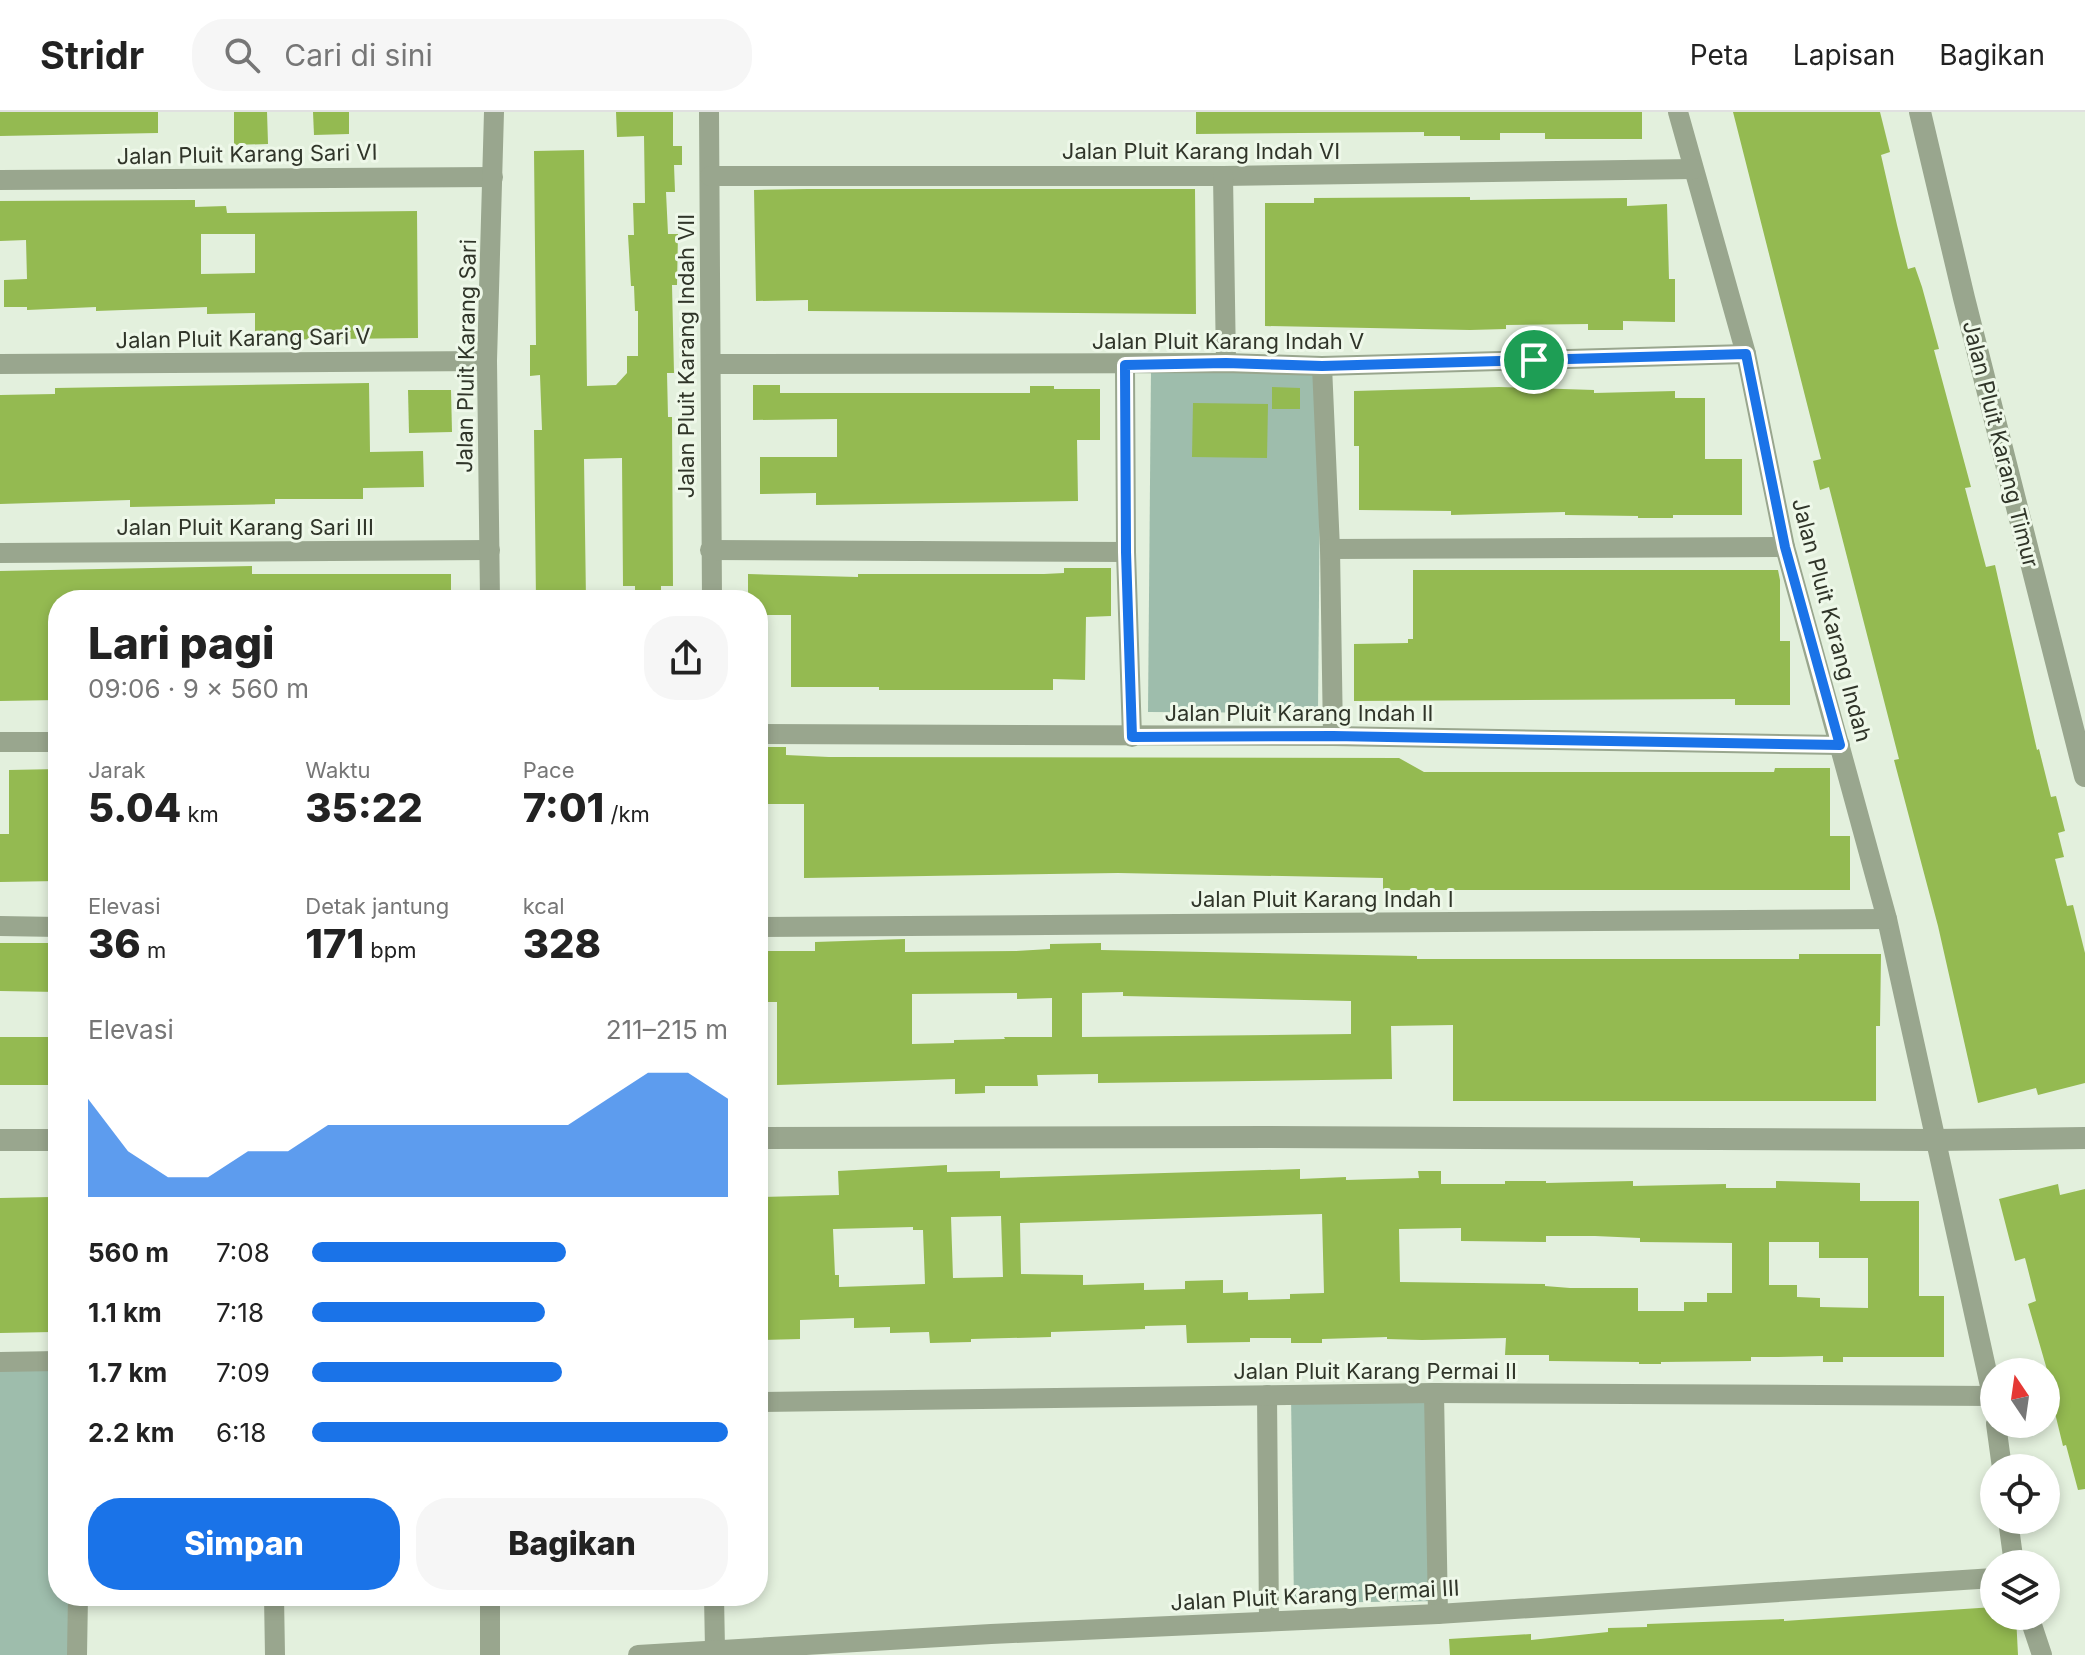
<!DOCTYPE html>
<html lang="id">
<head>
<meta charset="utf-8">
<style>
	body { margin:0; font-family:Inter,sans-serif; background:#f6f6f6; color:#222; height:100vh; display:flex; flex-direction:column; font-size:30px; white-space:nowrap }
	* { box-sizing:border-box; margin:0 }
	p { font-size:26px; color:#767676 }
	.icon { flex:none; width:44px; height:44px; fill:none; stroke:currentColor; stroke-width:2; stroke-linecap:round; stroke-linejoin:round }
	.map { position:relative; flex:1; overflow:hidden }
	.panel { position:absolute; left:48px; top:478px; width:720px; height:1016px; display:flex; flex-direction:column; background:#fff; border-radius:32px; box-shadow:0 4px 12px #0003 }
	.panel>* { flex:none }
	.needle { width:52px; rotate:347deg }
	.fabs { position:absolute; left:1980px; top:1246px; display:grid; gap:16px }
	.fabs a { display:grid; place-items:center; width:80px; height:80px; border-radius:50%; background:#fff; box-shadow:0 4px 12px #0003; font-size:40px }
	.pin { position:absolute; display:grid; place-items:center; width:68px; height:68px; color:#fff; margin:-34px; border:4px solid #fff; border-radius:50%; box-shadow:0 2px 8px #0007 }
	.round { display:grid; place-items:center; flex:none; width:84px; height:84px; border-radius:32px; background:#f6f6f6 }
	.head { display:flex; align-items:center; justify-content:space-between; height:136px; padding:0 40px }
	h1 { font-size:44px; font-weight:800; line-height:60px }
	.metrics { display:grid; grid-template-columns:repeat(3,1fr); gap:12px; height:136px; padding:8px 40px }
	.metrics div { display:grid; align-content:center }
	.metrics b { font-size:40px; font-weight:800 }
	.metrics small { font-size:22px; font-weight:400 }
	.metrics p { font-size:22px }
	.chart { height:224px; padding:16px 40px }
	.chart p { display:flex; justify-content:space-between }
	.chart svg { width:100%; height:144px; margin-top:8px; fill:#1a73e8; opacity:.7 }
	.button { display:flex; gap:16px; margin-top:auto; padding:16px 40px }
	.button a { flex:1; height:92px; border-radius:32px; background:#1a73e8; color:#fff; font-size:32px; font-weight:800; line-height:92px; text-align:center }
	.button a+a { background:#f6f6f6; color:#222 }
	ul { padding:0 40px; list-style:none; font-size:26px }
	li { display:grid; grid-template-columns:128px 96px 1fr; align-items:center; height:60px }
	li i { height:20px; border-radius:10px; background:#1a73e8 }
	header { display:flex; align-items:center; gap:48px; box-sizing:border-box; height:112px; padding:0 40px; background:#fff; border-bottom:2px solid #e0e0e0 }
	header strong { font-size:38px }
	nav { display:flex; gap:44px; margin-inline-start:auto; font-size:28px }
	.search { width:560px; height:72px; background:#f6f6f6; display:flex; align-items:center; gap:20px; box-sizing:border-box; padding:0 28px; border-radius:32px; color:#767676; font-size:30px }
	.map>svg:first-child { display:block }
	.green { fill:#9ebdac }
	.building { fill:#94ba51; fill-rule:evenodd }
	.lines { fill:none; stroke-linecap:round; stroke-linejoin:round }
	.minor { stroke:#99a68e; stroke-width:20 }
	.tertiary { stroke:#99a68e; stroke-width:22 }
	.route-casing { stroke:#fff; stroke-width:16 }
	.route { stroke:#1a73e8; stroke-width:10 }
	.labels { text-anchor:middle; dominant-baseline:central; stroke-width:6; stroke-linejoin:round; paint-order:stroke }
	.street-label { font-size:22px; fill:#303529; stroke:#eef8e9 }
</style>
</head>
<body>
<header>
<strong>Stridr</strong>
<div class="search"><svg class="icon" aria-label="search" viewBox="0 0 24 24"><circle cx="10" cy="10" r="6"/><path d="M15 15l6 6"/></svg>Cari di sini</div>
<nav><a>Peta</a><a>Lapisan</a><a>Bagikan</a></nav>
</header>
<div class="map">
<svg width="2085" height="1543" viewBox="0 0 2085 1543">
	<rect width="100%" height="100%" fill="#e3f0dd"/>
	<g class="green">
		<polygon points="1151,256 1321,257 1318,601 1148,600"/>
		<polygon points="0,1259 58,1259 58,1484 75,1484 74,1543 0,1543"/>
		<polygon points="1440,1282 1442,1489 1294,1491 1291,1284"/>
	</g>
	<g class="building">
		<polygon points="0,0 158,0 158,21 0,24"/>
		<polygon points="234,0 267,0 268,32 234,33"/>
		<polygon points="313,0 349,0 349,22 314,23"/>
		<polygon points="616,0 673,0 673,34 682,34 682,53 674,53 675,80 666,80 668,122 678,122 677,173 672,173 674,261 667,261 668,305 672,305 673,474 661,474 661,488 635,488 635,474 623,474 622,346 584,347 586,488 536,488 534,318 542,318 540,263 530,264 530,233 536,233 534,39 584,38 587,274 616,273 627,261 627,244 638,244 638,199 635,199 634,174 631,174 628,123 634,123 633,91 645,91 644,24 617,25"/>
		<polygon points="1196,0 1642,0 1642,27 1545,27 1545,21 1500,21 1500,28 1460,28 1460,24 1424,24 1424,20 1196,22"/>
		<polygon points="1733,0 1880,0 1890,40 1881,43 1897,113 1908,157 1915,155 1922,175 1939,237 1934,238 1971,375 1965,376 1986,455 1995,453 2037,638 2039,637 2051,685 2056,684 2065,719 2058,721 2064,745 2055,747 2067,794 2073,793 2085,841 2085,971 2038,983 2036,976 1978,991 1938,814 1894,648 1899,647 1829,375 1820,378 1813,349 1821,347"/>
		<polygon points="808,77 1195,77 1196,202 808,199 808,188 756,189 754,78"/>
		<polygon points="1470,85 1470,88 1627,86 1627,94 1667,92 1669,167 1675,167 1675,210 1623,209 1623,218 1588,218 1588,212 1506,213 1506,217 1470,218 1265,214 1265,91 1314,91 1314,86"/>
		<path d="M 195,88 L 195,95 L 226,94 L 227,101 L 417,99 L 418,226 L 255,228 L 255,201 L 207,202 L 207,195 L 96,199 L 96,195 L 27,198 L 27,195 L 4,195 L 4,168 L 27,167 L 26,128 L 0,129 L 0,89 ZM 201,122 L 255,122 L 255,161 L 201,162 Z"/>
		<polygon points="369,271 370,340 423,339 424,375 363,376 363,387 275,387 275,392 130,395 130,388 0,392 0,283 55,282 55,276"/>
		<polygon points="753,273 780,273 780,281 1030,281 1030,274 1054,274 1054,277 1100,277 1100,328 1077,328 1078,389 816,393 816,381 760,382 760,345 837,345 837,307 753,308"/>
		<polygon points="1272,275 1300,276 1300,297 1272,297"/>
		<polygon points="1499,275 1594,278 1594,281 1675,279 1675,286 1705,286 1705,347 1742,347 1742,403 1673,403 1673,406 1638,406 1638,404 1565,403 1565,400 1451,403 1451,399 1359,398 1359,334 1354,334 1354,279"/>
		<polygon points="408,278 451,278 452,320 409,321"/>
		<polygon points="1193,291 1268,292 1267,346 1192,345"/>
		<polygon points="252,454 252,462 451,462 451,488 58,488 58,588 0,589 0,459"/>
		<polygon points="1064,456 1111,456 1111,504 1086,505 1085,568 1053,567 1053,578 879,578 879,575 791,575 791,503 758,503 758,488 748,488 748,462 858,465 858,462 1044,462 1064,461"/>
		<polygon points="1413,458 1778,458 1780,468 1780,529 1790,529 1790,593 1735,593 1735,587 1354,589 1354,532 1408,531 1408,527 1413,527"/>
		<polygon points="758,635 786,635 786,643 829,645 1399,646 1424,660 1774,660 1775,656 1830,656 1830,724 1850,724 1850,778 1383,778 1383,766 1118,761 804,766 804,692 758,692"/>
		<polygon points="58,657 58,769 0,770 0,722 9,722 9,658"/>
		<path d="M 905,827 L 905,840 L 1016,839 L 1050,837 L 1050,832 L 1101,831 L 1101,838 L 1417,844 L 1417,847 L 1799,847 L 1799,842 L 1881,842 L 1880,914 L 1876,914 L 1876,989 L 1453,989 L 1453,913 L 1391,914 L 1392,967 L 1098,971 L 1098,962 L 1037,963 L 1038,974 L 985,974 L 985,981 L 955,982 L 955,967 L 777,973 L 777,890 L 758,890 L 758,839 L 815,839 L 815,830 ZM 1123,880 L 1123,884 L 1351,889 L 1351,922 L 1082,925 L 1082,881 ZM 1017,881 L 1017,887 L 1052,886 L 1052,925 L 1004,925 L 1005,927 L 954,928 L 954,931 L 912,932 L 912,882 Z"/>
		<polygon points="0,831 58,831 58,880 0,879"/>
		<rect x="0" y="925" width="58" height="48"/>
		<path d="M 947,1053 L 947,1060 L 1000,1059 L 1000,1066 L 1300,1057 L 1300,1067 L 1346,1065 L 1346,1068 L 1419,1066 L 1418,1059 L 1441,1059 L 1441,1072 L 1505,1072 L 1505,1069 L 1546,1069 L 1546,1071 L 1633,1069 L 1633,1074 L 1726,1072 L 1726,1076 L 1776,1076 L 1776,1069 L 1860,1071 L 1860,1089 L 1919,1089 L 1919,1184 L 1944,1184 L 1944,1245 L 1843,1245 L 1843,1250 L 1823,1250 L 1823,1244 L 1774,1245 L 1751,1245 L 1751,1249 L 1661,1250 L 1661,1252 L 1639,1252 L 1639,1250 L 1549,1249 L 1549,1243 L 1505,1243 L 1506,1226 L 1422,1228 L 1387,1227 L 1387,1225 L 1322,1227 L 1322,1231 L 1291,1231 L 1291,1226 L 1250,1226 L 1250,1230 L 1187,1231 L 1186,1213 L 1145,1214 L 1145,1217 L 1051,1220 L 1051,1225 L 971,1227 L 971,1230 L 930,1231 L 929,1220 L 890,1221 L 890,1215 L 854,1216 L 854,1206 L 800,1208 L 800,1227 L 758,1228 L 758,1170 L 763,1170 L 761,1085 L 839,1083 L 838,1059 ZM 1322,1102 L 1324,1181 L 1290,1182 L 1290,1187 L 1248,1188 L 1248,1180 L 1223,1181 L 1223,1168 L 1185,1169 L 1185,1177 L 1144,1178 L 1144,1171 L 1083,1173 L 1083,1163 L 1021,1162 L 1020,1111 ZM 1001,1104 L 1003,1165 L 953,1166 L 951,1105 ZM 913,1115 L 913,1118 L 923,1118 L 925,1172 L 839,1175 L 839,1163 L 835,1163 L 833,1117 ZM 1461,1116 L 1461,1129 L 1546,1130 L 1546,1124 L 1595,1124 L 1640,1126 L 1640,1130 L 1732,1131 L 1732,1181 L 1707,1181 L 1707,1190 L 1684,1190 L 1684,1199 L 1638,1199 L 1638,1176 L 1570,1176 L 1545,1174 L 1545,1172 L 1400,1170 L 1399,1117 ZM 1769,1130 L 1819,1130 L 1819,1146 L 1868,1146 L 1868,1196 L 1820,1195 L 1820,1186 L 1797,1185 L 1797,1173 L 1769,1173 Z"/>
		<polygon points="2058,1072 2060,1083 2085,1077 2085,1377 2078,1378 2066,1333 2063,1334 2054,1297 2058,1296 2028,1192 2036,1189 2025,1146 2015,1149 1999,1087"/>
		<polygon points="51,1085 52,1220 0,1221 0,1086"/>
		<polygon points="1994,1495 1994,1504 2016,1504 2018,1543 1450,1543 1449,1527 1531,1522 1531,1528 1608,1520 1608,1516 1647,1515 1647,1512 1784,1507 1784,1509"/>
	</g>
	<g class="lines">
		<g class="minor">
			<polyline points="709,0 712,488"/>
			<polyline points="1678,0 1746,242 1785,435 1887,807 1994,1292"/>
			<polyline points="710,64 1223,64 1693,57"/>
			<polyline points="1223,64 1226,251"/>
			<polyline points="0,68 493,65"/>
			<polyline points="0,252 487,249"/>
			<polyline points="711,252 1226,251 1322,254 1746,242"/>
			<polyline points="1125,253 1126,440 1132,625"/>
			<polyline points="1322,254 1330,437 1333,624"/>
			<polyline points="1330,437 1785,435"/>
			<polyline points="710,438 1126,440"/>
			<polyline points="0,441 490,438"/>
			<polyline points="490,488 487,249 494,0"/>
			<polyline points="758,622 1333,624 1840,633"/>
			<polyline points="0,630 58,630"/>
			<polyline points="0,814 58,815"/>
			<polyline points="758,815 1887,807"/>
			<polyline points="0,1250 58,1249"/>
			<polyline points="1434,1281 1438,1502"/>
			<polyline points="1267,1283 1269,1509"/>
			<polyline points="758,1290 1434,1281 1993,1284"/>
			<polyline points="1996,1312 2002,1356"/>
			<polyline points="2008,1408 2014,1452"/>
			<polyline points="274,1484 275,1543"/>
			<polyline points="490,1484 490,1543"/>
			<polyline points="714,1484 715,1537"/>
			<polyline points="2029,1504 2042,1543"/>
			<polyline points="77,1543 78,1484"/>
			<polyline points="638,1543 991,1522 1438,1502 1994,1466"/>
		</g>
		<g class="tertiary">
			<polyline points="1920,0 1964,186 2085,664"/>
			<polyline points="758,1026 1271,1025 1935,1028 2085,1026"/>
			<polyline points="0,1028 58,1028"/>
		</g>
	</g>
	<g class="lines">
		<defs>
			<polygon id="route" points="1746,242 1785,435 1840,633 1333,624 1132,625 1126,440 1125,253 1226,251 1322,254"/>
		</defs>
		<use href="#route" class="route-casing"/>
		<use href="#route" class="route"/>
	</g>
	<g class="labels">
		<g class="street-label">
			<text x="1201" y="39">Jalan Pluit Karang Indah VI</text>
			<text transform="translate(247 42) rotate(-1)">Jalan Pluit Karang Sari VI</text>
			<text transform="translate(243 226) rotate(-1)">Jalan Pluit Karang Sari V</text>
			<text x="1228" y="229">Jalan Pluit Karang Indah V</text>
			<text transform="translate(466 244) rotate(-89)">Jalan Pluit Karang Sari</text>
			<text transform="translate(686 244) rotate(-90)">Jalan Pluit Karang Indah VII</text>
			<text transform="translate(2001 332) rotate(76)">Jalan Pluit Karang Timur</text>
			<text x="245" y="415">Jalan Pluit Karang Sari III</text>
			<text transform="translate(1832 508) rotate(75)">Jalan Pluit Karang Indah</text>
			<text x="1299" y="601">Jalan Pluit Karang Indah II</text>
			<text x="1322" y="787">Jalan Pluit Karang Indah I</text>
			<text x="1375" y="1259">Jalan Pluit Karang Permai II</text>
			<text transform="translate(1315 1483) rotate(-3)">Jalan Pluit Karang Permai III</text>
		</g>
	</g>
</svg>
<div class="fabs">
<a><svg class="needle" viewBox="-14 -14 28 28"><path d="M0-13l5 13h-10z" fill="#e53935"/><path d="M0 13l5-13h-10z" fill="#767676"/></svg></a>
<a><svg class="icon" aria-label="locate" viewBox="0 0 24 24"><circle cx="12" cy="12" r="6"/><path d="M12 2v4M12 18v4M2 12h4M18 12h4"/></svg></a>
<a><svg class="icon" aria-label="layers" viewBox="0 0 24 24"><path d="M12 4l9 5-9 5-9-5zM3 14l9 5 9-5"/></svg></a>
</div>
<div class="pin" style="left:1534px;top:248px;background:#1e9e55"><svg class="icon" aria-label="arrive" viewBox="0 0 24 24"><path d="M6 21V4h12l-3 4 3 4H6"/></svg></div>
<section class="panel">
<div class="head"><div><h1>Lari pagi</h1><p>09:06 · 9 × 560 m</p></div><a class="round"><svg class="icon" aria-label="share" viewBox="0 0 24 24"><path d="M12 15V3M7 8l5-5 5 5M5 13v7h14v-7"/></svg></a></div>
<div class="metrics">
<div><p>Jarak</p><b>5.04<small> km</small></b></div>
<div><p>Waktu</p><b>35:22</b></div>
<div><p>Pace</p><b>7:01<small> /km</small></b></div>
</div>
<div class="metrics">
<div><p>Elevasi</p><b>36<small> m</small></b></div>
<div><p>Detak jantung</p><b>171<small> bpm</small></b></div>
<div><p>kcal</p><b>328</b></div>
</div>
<div class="chart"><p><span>Elevasi</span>211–215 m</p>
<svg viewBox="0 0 160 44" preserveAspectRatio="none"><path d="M0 44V14L10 30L20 38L30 38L40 30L50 30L60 22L70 22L80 22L90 22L100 22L110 22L120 22L130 14L140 6L150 6L160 14V44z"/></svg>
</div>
<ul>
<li><b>560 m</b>7:08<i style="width:61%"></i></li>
<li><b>1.1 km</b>7:18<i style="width:56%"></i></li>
<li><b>1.7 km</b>7:09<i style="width:60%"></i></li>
<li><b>2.2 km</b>6:18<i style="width:100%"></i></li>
</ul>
<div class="button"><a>Simpan</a><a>Bagikan</a></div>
</section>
</div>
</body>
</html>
